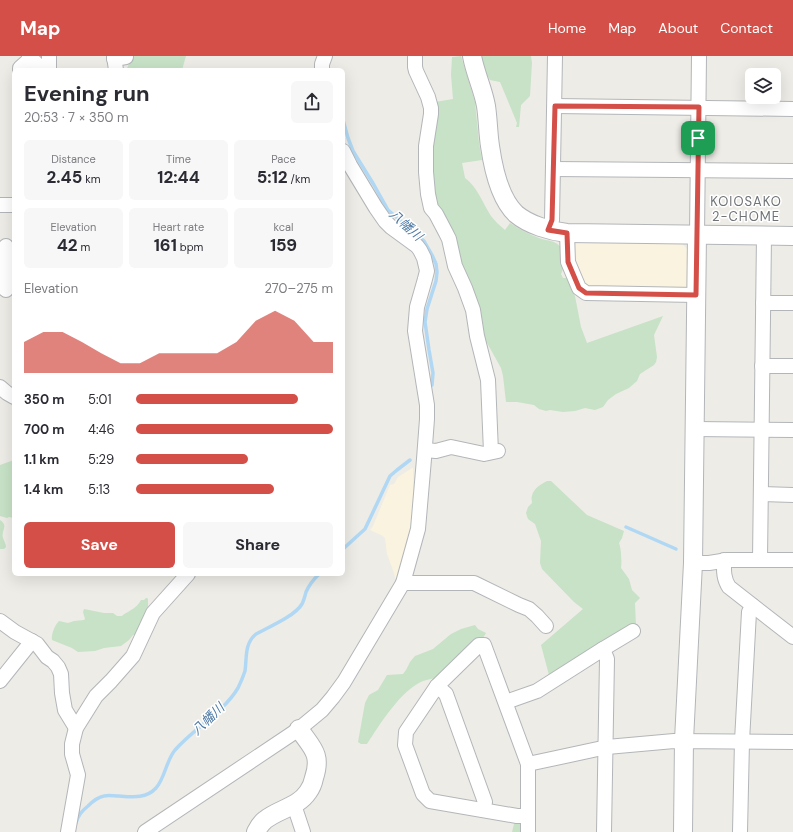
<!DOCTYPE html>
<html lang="en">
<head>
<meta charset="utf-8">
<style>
	body { margin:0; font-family:"DM Sans","Noto Sans JP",sans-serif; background:#f7f7f7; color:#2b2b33; height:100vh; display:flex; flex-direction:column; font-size:15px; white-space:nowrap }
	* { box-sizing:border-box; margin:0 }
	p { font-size:13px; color:#7c7c81 }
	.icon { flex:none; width:22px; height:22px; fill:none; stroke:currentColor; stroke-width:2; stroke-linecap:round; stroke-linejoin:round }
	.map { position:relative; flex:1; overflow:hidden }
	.drawer { position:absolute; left:12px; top:12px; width:333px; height:508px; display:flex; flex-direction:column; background:#fff; border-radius:6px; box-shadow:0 4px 16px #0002 }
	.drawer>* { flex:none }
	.fabs { position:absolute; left:745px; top:12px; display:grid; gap:8px }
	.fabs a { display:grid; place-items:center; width:36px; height:36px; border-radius:6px; background:#fff; box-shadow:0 4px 16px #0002; font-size:20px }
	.pin { position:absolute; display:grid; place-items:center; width:34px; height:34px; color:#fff; margin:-17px; border-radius:8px; box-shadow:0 2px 6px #0006 }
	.round { display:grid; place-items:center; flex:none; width:42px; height:42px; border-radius:6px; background:#f7f7f7 }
	.headline { display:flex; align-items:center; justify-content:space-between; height:68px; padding:0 12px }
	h1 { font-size:22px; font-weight:700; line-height:30px }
	.figures { display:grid; grid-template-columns:repeat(3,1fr); gap:6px; height:68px; padding:4px 12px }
	.figures div { display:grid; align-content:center; border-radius:6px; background:#f7f7f7; text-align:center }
	.figures b { font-size:17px; font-weight:700 }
	.figures small { font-size:11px; font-weight:400 }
	.figures p { font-size:11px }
	.chart { height:112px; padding:8px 12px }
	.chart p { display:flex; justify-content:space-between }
	.chart svg { width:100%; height:72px; margin-top:4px; fill:#d34f47; opacity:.7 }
	.primary-button { display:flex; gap:8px; margin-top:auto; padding:8px 12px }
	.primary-button a { flex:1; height:46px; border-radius:6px; background:#d34f47; color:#fff; font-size:16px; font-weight:700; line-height:46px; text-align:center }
	.primary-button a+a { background:#f7f7f7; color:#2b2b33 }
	ul { padding:0 12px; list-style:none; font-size:13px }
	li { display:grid; grid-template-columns:64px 48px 1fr; align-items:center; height:30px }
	li i { height:10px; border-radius:5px; background:#d34f47 }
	header { display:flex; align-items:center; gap:24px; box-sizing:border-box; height:56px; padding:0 20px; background:#d34f47; color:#fff }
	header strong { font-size:19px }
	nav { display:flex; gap:22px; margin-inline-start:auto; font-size:14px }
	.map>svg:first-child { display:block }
	.commercial { fill:#faf3df }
	.green { fill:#c7e2c6 }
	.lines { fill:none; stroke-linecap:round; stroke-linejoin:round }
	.stream { stroke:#b0d8f4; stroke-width:3.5 }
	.minor-casing { stroke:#b3b6b9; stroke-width:16 }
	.tertiary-casing { stroke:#b3b6b9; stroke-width:20 }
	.minor { stroke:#fff; stroke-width:14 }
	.tertiary { stroke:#fff; stroke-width:18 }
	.route-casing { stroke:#fff; stroke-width:8 }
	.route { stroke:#d34f47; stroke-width:5 }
	.labels { text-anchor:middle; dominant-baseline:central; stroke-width:3; stroke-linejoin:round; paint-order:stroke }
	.neighbourhood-label { font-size:13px; letter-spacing:1px; fill:#6f7376; stroke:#fff }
	.water-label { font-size:13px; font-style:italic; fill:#4f7aa4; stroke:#fff }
</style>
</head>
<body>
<header>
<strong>Map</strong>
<nav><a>Home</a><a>Map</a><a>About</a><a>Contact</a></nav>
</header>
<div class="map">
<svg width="793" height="776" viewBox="0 0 793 776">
	<rect width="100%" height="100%" fill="#eeece6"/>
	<g class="commercial">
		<polygon points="578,185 680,186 689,195 688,230 681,236 591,234 583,229 573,206 573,191"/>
		<polygon points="412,412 413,412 414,457 412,470 398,525 396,525 394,517 387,498 385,482 383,480 370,474 373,470 390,429 394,428 398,421"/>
	</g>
	<g class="green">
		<polygon points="133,0 186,0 182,14 126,14"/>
		<path d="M 461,0 L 475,46 L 479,87 L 482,104 L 462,107 L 465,122 C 477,130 483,148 491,160 C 495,165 500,170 505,174 L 510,167 C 519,173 528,178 539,182 C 550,186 553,183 562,192 L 561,204 L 563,213 L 561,218 L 563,222 L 568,222 L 575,240 L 581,271 L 587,287 L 663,260 L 654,279 L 657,301 L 656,306 L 654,309 L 640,318 L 637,325 L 629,332 L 616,338 L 608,344 L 603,351 L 595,354 L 585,352 L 575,355 L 563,356 L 550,354 L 546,355 L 539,353 L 534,349 L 517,346 L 506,346 L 503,320 L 501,312 L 486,285 L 482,283 L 434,143 L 431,85 L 435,46 L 453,43 L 451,19 L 452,1 Z"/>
		<polygon points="481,0 531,0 532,7 530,40 521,49 519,71 516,71 517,67 500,26 490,24 484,14"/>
		<polygon points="14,404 14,462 9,461 7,462 0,460 0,409"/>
		<path d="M 547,425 L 551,425 L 587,459 L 624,475 L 622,482 L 619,487 C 621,491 622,507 621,512 L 629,523 L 632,534 L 640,542 L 635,547 L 636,570 L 550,623 L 541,589 L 583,553 L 574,546 L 542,513 L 540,507 L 541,485 L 535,468 L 528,463 L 526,457 L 528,451 L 532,447 C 532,445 531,442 532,440 C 533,433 541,428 547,425 Z"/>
		<path d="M 0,464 C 9,470 1,474 3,482 C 4,485 6,488 6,491 L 4,493 L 0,493 Z"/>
		<path d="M 146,542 L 147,542 L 148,543 L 148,553 L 136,579 L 133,579 L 129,584 L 121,590 L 104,592 L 95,595 L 78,596 L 72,592 L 52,584 C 51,578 55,569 59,565 L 68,567 L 74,565 L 84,564 L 85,563 L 83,556 L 84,553 L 104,557 L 113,557 L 117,560 L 122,560 C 125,557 127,557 131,554 C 135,552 139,548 141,544 L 144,544 Z"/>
		<path d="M 475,569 L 478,573 L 486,577 L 483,582 L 442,621 C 435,622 429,623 423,625 C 401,634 380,668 367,688 L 361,688 L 358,686 L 365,647 L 369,639 L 378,634 L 387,619 L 403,618 L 406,614 L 410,606 L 415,600 L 433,593 L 451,578 L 461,573 Z"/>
		<polygon points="515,764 519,764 523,770 523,776 512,776"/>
	</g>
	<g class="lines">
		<g class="stream">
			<polyline points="343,64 348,82 353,95 374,129 388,154 424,185 432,199 436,208 437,216 436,225 427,253 425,266 429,294 433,317 432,329"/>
			<polyline points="626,471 676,493"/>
			<polyline points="343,493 365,473 390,420 397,414 410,404"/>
			<path d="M 76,767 C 78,759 82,755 88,750 C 92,746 98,741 104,740 C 108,739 114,740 119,740 C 132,741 146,743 156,732 C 165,722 166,705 175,694 C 194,672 223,657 238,632 C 241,626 243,621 245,615 C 247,602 244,588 256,578 C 269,571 295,560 302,548 C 304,544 305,540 306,536 C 309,529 314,523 319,518"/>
		</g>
		<defs>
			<g id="minor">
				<polyline points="29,0 43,14"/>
				<polyline points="49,0 49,14"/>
				<polyline points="114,0 116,14"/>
				<polyline points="415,0 415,11 416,15 428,41 431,52 431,58 426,90 426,116 428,138 431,152 436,158 446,177 449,183 455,210 465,232 473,254 477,280 488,324 491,396"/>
				<polyline points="114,3 126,1 126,0"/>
				<polyline points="20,14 20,12 31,2"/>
				<polyline points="322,14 322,8 325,0"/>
				<polyline points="555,50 793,53"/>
				<polyline points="553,113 793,115"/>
				<polyline points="0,149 14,149"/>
				<polyline points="549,174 552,164 555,0"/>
				<polyline points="567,177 568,206 579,232 586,237 696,239"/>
				<polyline points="697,179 699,0"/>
				<polyline points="6,234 6,190"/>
				<polyline points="763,247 793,247"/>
				<polyline points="762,310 793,310"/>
				<polyline points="0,331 7,337 14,341"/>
				<polyline points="695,373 793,374"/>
				<polyline points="425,394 436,395 451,391 484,398 498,395"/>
				<polyline points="761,438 793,439"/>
				<path d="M 724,504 C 724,513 723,522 729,531 L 793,581"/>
				<polyline points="760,504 764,180"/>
				<polyline points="693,507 709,507 728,504 793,504"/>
				<polyline points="403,527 474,527 519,549 529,553 537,560 546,570"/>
				<polyline points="0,565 15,576 37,588 47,601 53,605 58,611 61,618 62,637 65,654 76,672"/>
				<polyline points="603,593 607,603 604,776"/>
				<polyline points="0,625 32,585"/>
				<polyline points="437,630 446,638 485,746 483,754"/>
				<polyline points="506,646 537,635 603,593 633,575"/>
				<polyline points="528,708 607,691 674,685 793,686"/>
				<polyline points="294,749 303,776"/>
				<polyline points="68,776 78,719 72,698 72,688 76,672 96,640 111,625 133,600 153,557 188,518"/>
				<polyline points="145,776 299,673 322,654 333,641 344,626 403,527 418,473 424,403 427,363 427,349 415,275 417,251 425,223 427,215 424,202 420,194 417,190 391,171 385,165 376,152 350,109 343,95"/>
				<polyline points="528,776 528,708 484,589 479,589 437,630 406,676 405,689 423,738 430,745 517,760 528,760"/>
				<polyline points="740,776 742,685 749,556 753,550"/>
			</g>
			<g id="tertiary">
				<path d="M 472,0 C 475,17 483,33 486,50 C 488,63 488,77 490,90 C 493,111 500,143 516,158 C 529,169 550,175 567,177 L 793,180"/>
				<path d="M 256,776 C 258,772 261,767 265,764 C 279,753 298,751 308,736 C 311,732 313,727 314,722 C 322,698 312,692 299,673"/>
				<polyline points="683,776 684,684 693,507 697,179"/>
			</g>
		</defs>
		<use href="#minor" class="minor-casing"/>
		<use href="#tertiary" class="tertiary-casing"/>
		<use href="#minor" class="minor"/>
		<use href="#tertiary" class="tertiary"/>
	</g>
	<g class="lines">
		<defs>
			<polygon id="route" points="555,50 699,51 696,239 586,237 579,232 568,206 567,177 548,174 552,164"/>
		</defs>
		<use href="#route" class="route-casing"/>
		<use href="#route" class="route"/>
	</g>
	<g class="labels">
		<g class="neighbourhood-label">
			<text x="746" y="145">KOIOSAKO<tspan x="746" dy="15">2-CHOME</tspan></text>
		</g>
		<g class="water-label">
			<text transform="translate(406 169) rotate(42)">八幡川</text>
			<text transform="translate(208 663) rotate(-44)">八幡川</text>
		</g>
	</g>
</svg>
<div class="fabs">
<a><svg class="icon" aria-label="layers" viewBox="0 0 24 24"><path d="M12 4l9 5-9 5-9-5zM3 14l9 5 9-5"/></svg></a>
</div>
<div class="pin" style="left:698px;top:82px;background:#1e9e55"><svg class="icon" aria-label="arrive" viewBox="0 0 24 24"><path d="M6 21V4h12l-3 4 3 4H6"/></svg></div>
<section class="drawer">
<div class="headline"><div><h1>Evening run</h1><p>20:53 · 7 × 350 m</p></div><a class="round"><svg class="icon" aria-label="share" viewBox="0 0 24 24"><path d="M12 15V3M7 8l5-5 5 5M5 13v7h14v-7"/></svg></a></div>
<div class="figures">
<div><p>Distance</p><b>2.45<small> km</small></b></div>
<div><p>Time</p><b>12:44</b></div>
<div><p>Pace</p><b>5:12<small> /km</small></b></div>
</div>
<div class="figures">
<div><p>Elevation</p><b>42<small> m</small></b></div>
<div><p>Heart rate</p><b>161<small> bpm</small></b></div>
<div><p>kcal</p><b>159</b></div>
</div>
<div class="chart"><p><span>Elevation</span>270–275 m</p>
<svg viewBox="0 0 160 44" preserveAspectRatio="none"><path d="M0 44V25L10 19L20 19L30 25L40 32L50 38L60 38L70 32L80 32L90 32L100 32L110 25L120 12L130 6L140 12L150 25L160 25V44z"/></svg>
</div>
<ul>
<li><b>350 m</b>5:01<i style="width:82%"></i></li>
<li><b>700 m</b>4:46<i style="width:100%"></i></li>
<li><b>1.1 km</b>5:29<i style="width:57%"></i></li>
<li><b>1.4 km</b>5:13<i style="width:70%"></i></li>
</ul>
<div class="primary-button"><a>Save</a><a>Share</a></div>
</section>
</div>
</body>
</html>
